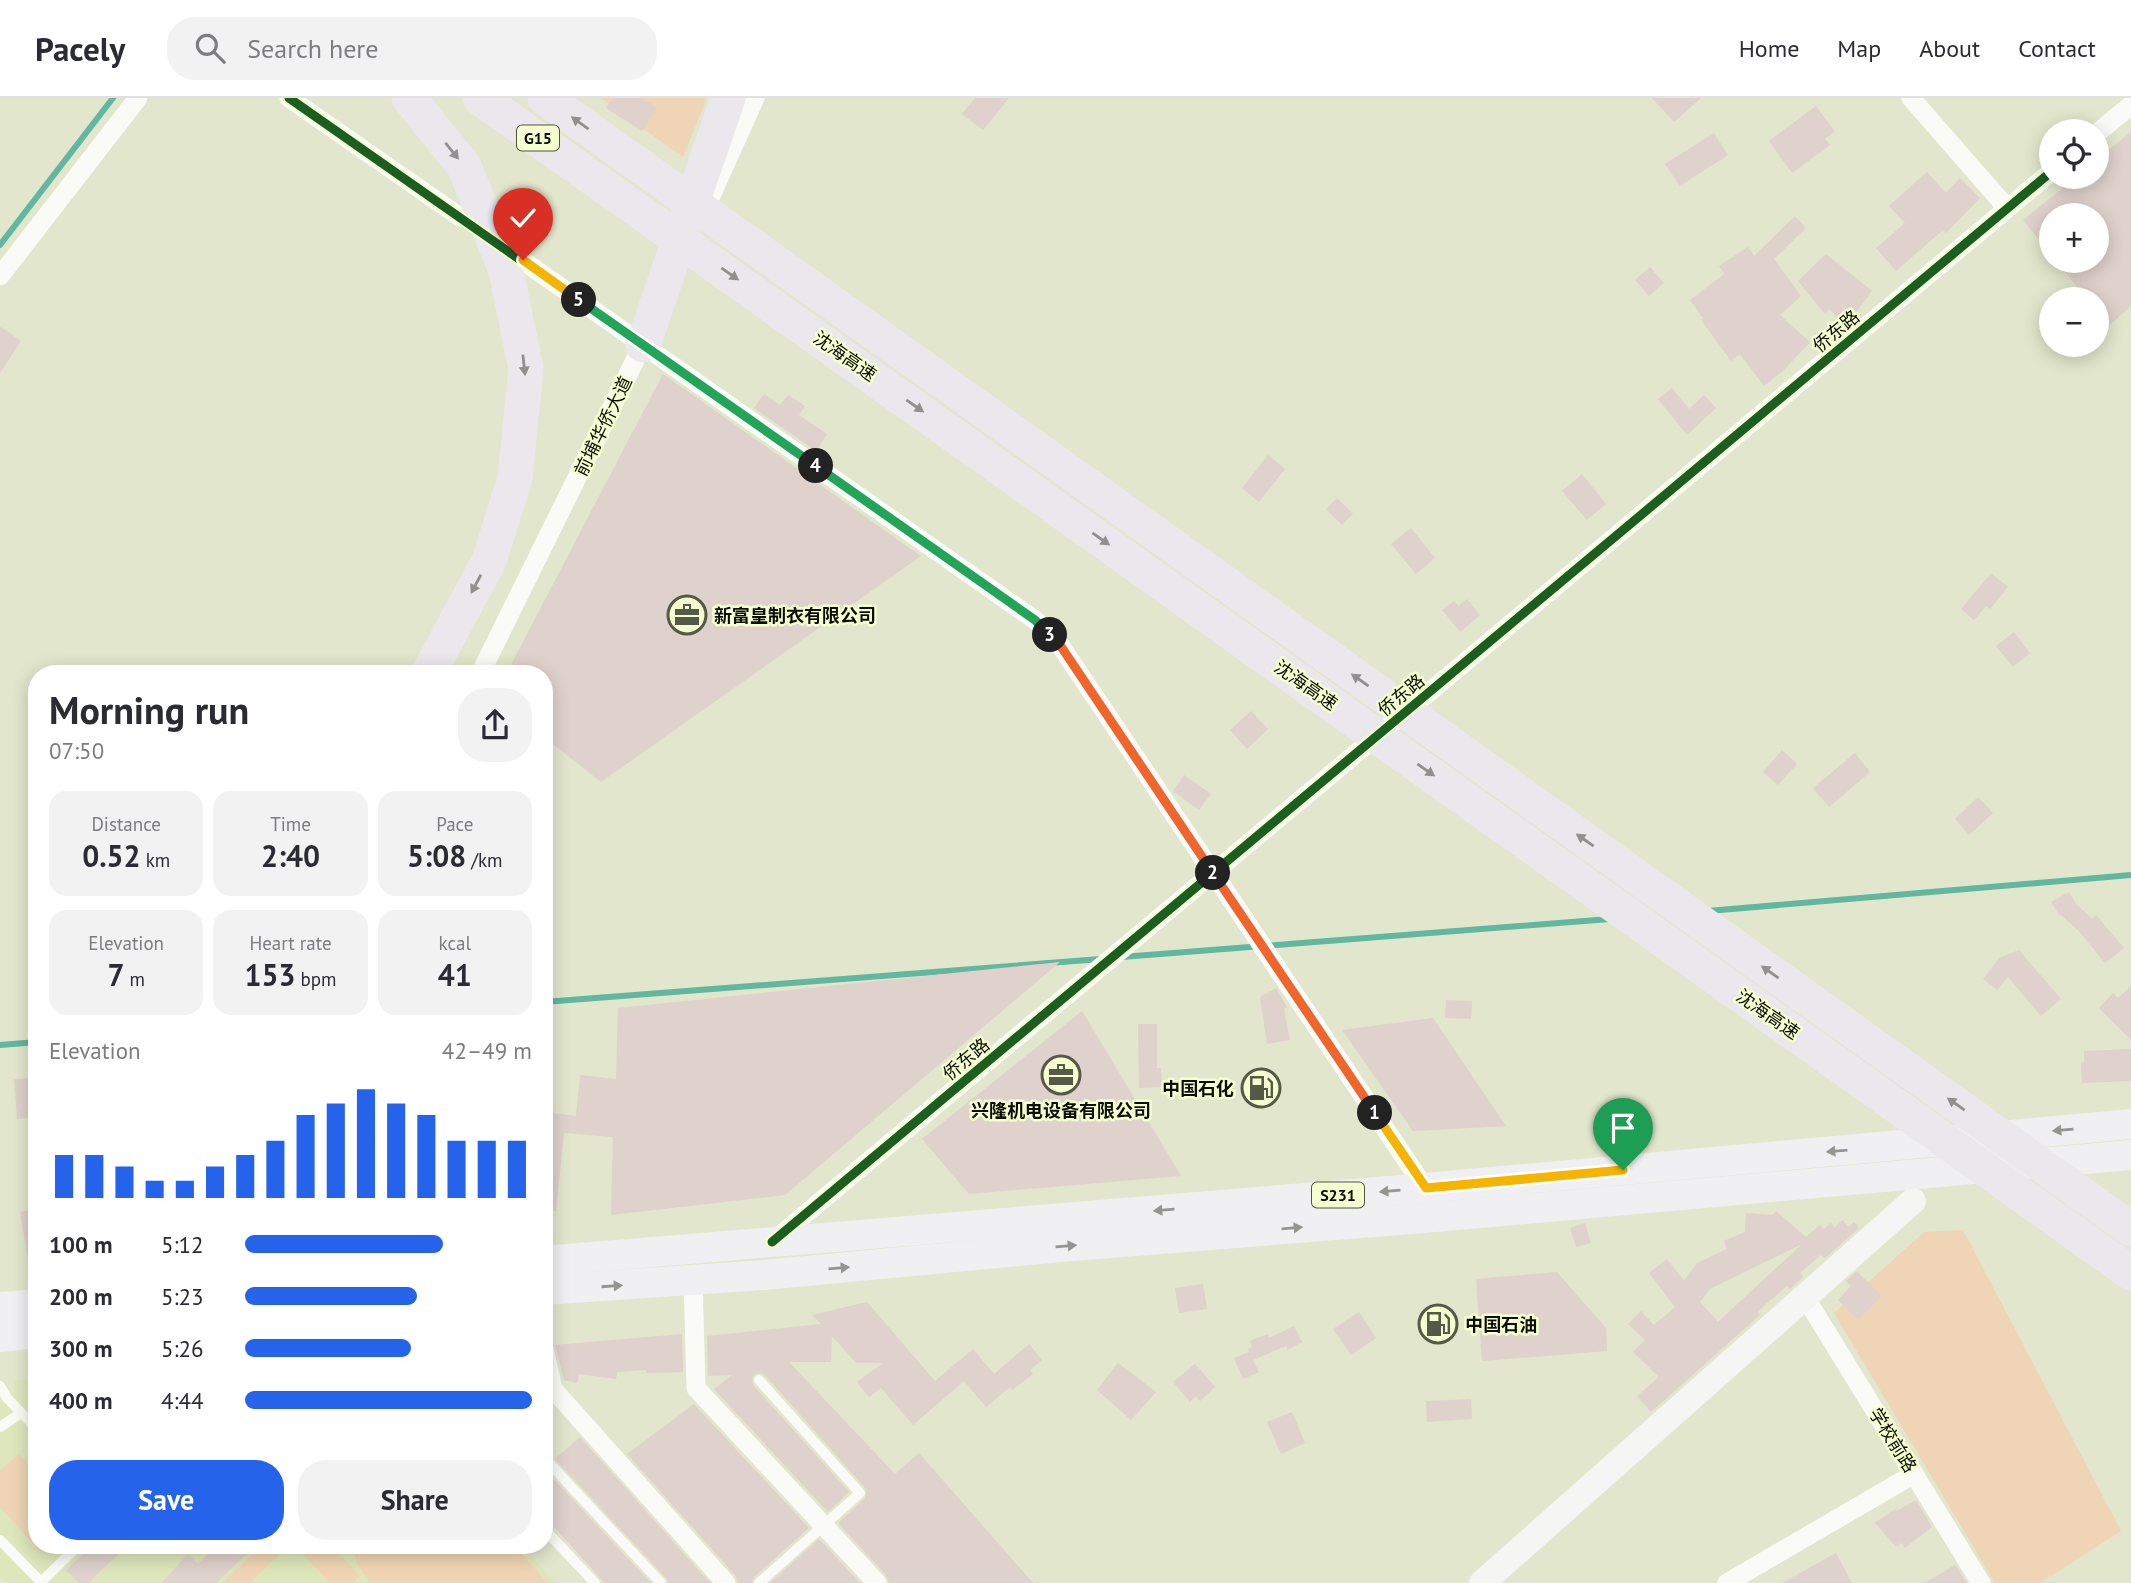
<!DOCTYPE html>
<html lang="en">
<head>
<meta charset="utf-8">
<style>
	body { margin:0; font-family:"PT Sans","Noto Sans SC",sans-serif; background:#f2f2f3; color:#2b2b33; height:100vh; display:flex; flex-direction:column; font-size:26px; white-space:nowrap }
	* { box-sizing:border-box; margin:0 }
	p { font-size:23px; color:#7c7c81 }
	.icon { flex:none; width:38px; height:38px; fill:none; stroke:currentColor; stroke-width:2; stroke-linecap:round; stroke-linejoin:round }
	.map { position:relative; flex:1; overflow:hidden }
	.panel { position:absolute; left:28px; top:567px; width:525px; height:889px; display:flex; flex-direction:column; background:#fff; border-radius:28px; box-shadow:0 4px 18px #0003 }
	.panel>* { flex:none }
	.buttons { position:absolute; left:2039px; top:21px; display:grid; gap:14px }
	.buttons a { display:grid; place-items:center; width:70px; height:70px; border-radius:50%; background:#fff; box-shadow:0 4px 18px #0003; font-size:35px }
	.pin { position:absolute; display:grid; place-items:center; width:60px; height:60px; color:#fff; margin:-72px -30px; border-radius:50% 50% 50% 0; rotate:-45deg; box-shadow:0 0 7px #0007 }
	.pin .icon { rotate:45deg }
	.km { position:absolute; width:35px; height:35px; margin:-18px; border-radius:50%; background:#222; color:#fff; font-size:19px; line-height:35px; text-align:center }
	.round { display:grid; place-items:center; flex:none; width:74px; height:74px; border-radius:28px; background:#f2f2f3 }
	.summary { display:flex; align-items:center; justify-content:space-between; height:119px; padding:0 21px }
	h1 { font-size:38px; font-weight:600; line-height:52px }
	.stats { display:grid; grid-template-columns:repeat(3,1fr); gap:10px; height:119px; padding:7px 21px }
	.stats div { display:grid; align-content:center; border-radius:18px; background:#f2f2f3; text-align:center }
	.stats b { font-size:30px; font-weight:600 }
	.stats small { font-size:19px; font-weight:400 }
	.stats p { font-size:19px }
	.chart { height:196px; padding:14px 21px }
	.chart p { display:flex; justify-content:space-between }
	.chart svg { width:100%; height:126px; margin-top:7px; stroke:#2563eb; stroke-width:6 }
	.primary-button { display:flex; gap:14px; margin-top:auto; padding:14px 21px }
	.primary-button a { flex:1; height:80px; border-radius:28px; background:#2563eb; color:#fff; font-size:28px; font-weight:600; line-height:80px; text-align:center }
	.primary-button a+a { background:#f2f2f3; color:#2b2b33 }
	ul { padding:0 21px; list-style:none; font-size:23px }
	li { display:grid; grid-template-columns:112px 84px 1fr; align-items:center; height:52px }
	li i { height:18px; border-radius:9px; background:#2563eb }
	header { display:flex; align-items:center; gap:42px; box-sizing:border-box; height:98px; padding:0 35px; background:#fff; border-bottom:2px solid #e1e1e2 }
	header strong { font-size:33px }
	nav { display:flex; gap:38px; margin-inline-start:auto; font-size:24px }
	.search { width:490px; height:63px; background:#f2f2f3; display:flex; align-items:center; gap:18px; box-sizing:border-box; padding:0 24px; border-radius:28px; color:#7c7c81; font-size:26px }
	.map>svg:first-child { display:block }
	.built { fill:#dee6bc }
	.green { fill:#efd5b5 }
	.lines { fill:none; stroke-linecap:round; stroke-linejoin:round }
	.stream { stroke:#61b79f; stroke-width:6 }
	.building { fill:#dfd1cb; fill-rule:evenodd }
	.lane { stroke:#fafbf7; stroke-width:10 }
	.street { stroke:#fafbf7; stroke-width:19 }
	.secondary { stroke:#f5f5f4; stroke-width:26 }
	.primary { stroke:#f0eff1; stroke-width:30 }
	.highway { stroke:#eae8ed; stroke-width:35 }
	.cycleway-casing { stroke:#f5fece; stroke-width:13 }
	.cycleway { stroke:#1b5e20; stroke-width:9 }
	.oneway { fill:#91908f }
	.oneway2 { fill:#949591 }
	.split-1-casing { stroke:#fff; stroke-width:14 }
	.split-2-casing { stroke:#fff; stroke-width:14 }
	.split-3-casing { stroke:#fff; stroke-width:14 }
	.split-4-casing { stroke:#fff; stroke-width:14 }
	.split-5-casing { stroke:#fff; stroke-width:14 }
	.split-6-casing { stroke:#fff; stroke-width:14 }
	.split-1 { stroke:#f5b400; stroke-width:9 }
	.split-2 { stroke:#f0652b; stroke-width:9 }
	.split-3 { stroke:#f0652b; stroke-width:9 }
	.split-4 { stroke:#22a559; stroke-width:9 }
	.split-5 { stroke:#22a559; stroke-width:9 }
	.split-6 { stroke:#f5b400; stroke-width:9 }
	.labels { text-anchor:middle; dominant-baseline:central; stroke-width:5; stroke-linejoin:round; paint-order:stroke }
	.shield { fill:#f5fece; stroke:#51553e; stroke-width:2 }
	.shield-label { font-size:16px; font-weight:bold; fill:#0b0d01 }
	.street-label { font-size:18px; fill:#0b0d01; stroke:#f5fece }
	.poi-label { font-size:18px; font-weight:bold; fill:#0b0d01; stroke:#f5fece; text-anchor:start }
</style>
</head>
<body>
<header>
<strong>Pacely</strong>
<div class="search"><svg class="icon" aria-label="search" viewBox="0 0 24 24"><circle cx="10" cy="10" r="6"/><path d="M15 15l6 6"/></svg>Search here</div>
<nav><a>Home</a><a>Map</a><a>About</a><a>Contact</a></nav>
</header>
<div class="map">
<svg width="2131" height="1485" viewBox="0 0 2131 1485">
	<rect width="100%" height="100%" fill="#e1e6cc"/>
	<polygon class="built" points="37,1281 37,1447 521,1447 555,1485 7,1485 0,1478 0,1305 15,1295 14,1282"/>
	<g class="green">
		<polygon points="601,0 707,0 683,59"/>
		<polygon points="1963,1132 2121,1433 2040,1485 1995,1485 1834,1215 1924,1134"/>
		<polygon points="19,1356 37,1376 37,1447 46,1447 40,1453 0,1409 0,1373"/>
		<polygon points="262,1447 272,1447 280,1456 250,1485 222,1485"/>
		<polygon points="302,1447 330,1447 360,1478 353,1485 330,1485 298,1451"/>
		<polygon points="353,1447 514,1447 548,1485 370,1485 357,1466"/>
	</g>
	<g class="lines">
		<g class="stream">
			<polyline points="0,147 113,0"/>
			<polyline points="1708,813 2131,777"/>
			<polyline points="1122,859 1610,821"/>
			<polyline points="544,904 1101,861"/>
			<polyline points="0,947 37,944"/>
		</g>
	</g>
	<g class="building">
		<polygon points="613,0 642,0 657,10 642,33 606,10"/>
		<polygon points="975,0 1009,0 983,32 962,16"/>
		<polygon points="1652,0 1701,0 1674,24"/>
		<polygon points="1816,8 1835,34 1825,41 1830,47 1792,75 1769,43"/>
		<polygon points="2131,34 2131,208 2096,239 2096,201 2087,201 2056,163 2096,163 2096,117 2051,117 2051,156 2023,122 2076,79 2096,79 2096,62"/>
		<polygon points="1714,35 1728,57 1680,88 1665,66"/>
		<polygon points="1927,74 1946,95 1960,80 1980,100 1946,135 1943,132 1896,173 1876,150 1905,125 1889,108"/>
		<polygon points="1795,118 1806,130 1774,161 1801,198 1780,217 1810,244 1783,273 1764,288 1740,256 1731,263 1701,222 1703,220 1690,202 1724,176 1719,168 1748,149 1754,158"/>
		<polygon points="1826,156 1872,193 1856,214 1851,209 1837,220 1830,211 1825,216 1798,183"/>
		<polygon points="1650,169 1664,185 1649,198 1635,182"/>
		<polygon points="0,228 21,243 0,275"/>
		<polygon points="663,276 921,458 601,684 544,639 544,576 506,576"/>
		<polygon points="1672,290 1689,311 1704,297 1716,310 1687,337 1658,301"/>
		<polygon points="764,296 780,307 788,297 805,308 799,317 827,336 816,353 754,310"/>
		<polygon points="1268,357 1285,371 1259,404 1242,390"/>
		<polygon points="1582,376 1606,406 1587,422 1562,393"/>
		<polygon points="1337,400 1353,416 1342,427 1326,411"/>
		<polygon points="1411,430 1435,460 1416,476 1391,446"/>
		<polygon points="1991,475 2008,489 1990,511 1986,508 1974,522 1961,511"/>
		<polygon points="1467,501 1480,517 1460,534 1442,512 1454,503 1459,508"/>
		<polygon points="2014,534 2030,555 2013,569 1996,548"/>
		<polygon points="1251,613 1268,631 1247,651 1230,632"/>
		<polygon points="1782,652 1797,666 1778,687 1763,674"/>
		<polygon points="1855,655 1870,674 1829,709 1813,690"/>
		<polygon points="1184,677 1211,696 1199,712 1173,693"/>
		<polygon points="1978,699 1993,715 1969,737 1955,721"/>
		<polygon points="2069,794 2076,806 2092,821 2096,817 2124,850 2105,865 2078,832 2061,817 2060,818 2051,804"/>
		<polygon points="2019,852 2061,901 2041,918 2008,879 1997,892 1983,881 1999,860"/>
		<polygon points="1060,864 785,1097 611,1117 613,1039 564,1035 556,1113 544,1113 544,1014 576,1018 580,977 616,981 618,910"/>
		<polygon points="2131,888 2131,942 2099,910 2113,895 2118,900"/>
		<polygon points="1276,890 1287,909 1284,911 1290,942 1267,946 1260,899"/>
		<polygon points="1446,902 1472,903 1471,921 1445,920"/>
		<polygon points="1082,913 1181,1078 969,1096 922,1041"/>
		<polygon points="1433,920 1506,1028 1413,1033 1342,932"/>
		<polygon points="1138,926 1157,926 1157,970 1161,970 1162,989 1139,990"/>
		<polygon points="2131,951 2131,983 2082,985 2081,966 2084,965 2084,953"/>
		<polygon points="37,980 37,1019 17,1021 14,981"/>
		<polygon points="37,1111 37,1161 28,1162 20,1114"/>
		<path d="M 1776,1113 L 1806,1139 L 1820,1127 L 1824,1131 L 1831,1125 L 1835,1130 L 1842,1122 L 1849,1129 L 1854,1124 L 1859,1130 L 1825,1160 L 1821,1157 L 1800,1175 L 1803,1179 L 1790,1191 L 1787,1188 L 1757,1214 L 1760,1217 L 1651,1314 L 1637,1298 L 1659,1279 L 1633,1254 L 1645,1242 L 1628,1226 L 1641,1213 L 1654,1227 L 1675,1209 L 1649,1175 L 1667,1161 L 1684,1183 L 1697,1165 L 1727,1151 L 1724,1143 L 1745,1134 L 1746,1115 L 1772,1117 ZM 1802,1146 L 1718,1224 L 1700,1204 L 1710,1191 Z"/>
		<polygon points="1585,1125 1591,1145 1576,1149 1570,1130"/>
		<polygon points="1857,1173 1882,1198 1858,1222 1838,1202 1851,1188 1846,1183"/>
		<polygon points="1557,1174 1606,1230 1607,1253 1482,1263 1476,1181"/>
		<polygon points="1203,1186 1207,1211 1179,1215 1175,1190"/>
		<polygon points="867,1204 935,1283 973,1251 994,1276 1029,1246 1042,1262 1030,1272 1033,1276 1012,1292 1010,1289 986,1309 964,1283 913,1327 881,1290 869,1299 857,1284 883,1265 856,1265 832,1238 831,1264 789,1264 895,1376 919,1355 1033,1485 889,1485 886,1477 838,1425 865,1400 866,1391 765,1277 761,1275 755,1276 752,1280 753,1287 849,1394 828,1414 714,1291 732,1277 708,1278 707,1238 821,1226 812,1217"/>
		<polygon points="1359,1214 1376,1240 1351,1257 1333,1231"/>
		<polygon points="1294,1228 1302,1244 1288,1252 1286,1248 1253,1262 1259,1274 1243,1281 1234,1260 1249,1254 1248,1251 1252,1249 1250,1243 1268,1236 1269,1240"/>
		<polygon points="682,1236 683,1274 646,1275 646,1272 617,1274 616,1281 579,1276 577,1285 564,1282 555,1247"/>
		<polygon points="1118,1265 1156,1294 1131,1322 1097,1292"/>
		<polygon points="1195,1266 1215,1289 1200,1303 1196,1298 1190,1304 1173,1284"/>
		<polygon points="1471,1301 1472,1321 1427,1324 1426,1303"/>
		<polygon points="694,1306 809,1430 754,1479 752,1485 738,1485 735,1477 627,1356"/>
		<polygon points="1292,1314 1305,1345 1281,1356 1267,1324"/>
		<polygon points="580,1339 710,1485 668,1485 666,1480 555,1361"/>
		<polygon points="544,1371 651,1485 605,1485 556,1431 544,1424"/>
		<polygon points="1916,1402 1932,1429 1905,1450 1901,1445 1896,1449 1875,1425 1895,1411 1897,1413"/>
		<polygon points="819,1441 860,1485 770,1485"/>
		<polygon points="92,1447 128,1447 88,1485 78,1485 66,1472"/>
		<polygon points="217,1447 256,1447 216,1485 162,1485 188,1456 198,1466"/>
		<polygon points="1836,1455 1852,1485 1782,1485"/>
		<polygon points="1955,1467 1967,1485 1925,1485"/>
	</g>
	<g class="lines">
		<g class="lane">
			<polyline points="0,1288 7,1300 37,1331"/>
			<polyline points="0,1329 21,1315"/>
			<polyline points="549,1365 661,1485"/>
			<polyline points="544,1431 595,1485"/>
			<polyline points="0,1442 41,1484 79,1447"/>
			<polyline points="759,1485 860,1395 759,1282"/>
		</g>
		<g class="street">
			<polyline points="289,0 460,119"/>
			<polyline points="1911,0 2007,110"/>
			<polyline points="2096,36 2131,7"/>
			<polyline points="709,102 755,0"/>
			<polyline points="522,162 1035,522 1060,547 1425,1090"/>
			<polyline points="0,178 138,0"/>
			<polyline points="480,576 647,238"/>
			<polyline points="772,1144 2051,74"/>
			<polyline points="693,1182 696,1290 877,1485"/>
			<polyline points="1805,1199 1981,1485"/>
			<polyline points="544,1251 553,1291 726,1485"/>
			<polyline points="1727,1485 1914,1376"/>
		</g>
		<polyline class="secondary" points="1482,1485 1913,1103"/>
		<g class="primary">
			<polyline points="544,1163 1425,1090 2131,1026"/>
			<polyline points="544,1192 764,1177 1072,1148 1424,1120 2131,1057"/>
			<polyline points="0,1209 37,1206"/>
			<polyline points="0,1239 37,1235"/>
		</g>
		<g class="highway">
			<polyline points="409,0 464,68 506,173 526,271 515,380 489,463 428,576"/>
			<polyline points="480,0 2131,1175"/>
			<polyline points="545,0 2131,1131"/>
			<polyline points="643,247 728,0"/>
		</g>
		<defs>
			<g id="cycleway">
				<polyline points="289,0 1035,522 1060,547 1425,1090"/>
				<polyline points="772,1144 2051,74"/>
			</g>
		</defs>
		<use href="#cycleway" class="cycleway-casing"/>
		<use href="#cycleway" class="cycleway"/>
	</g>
	<defs><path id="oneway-solid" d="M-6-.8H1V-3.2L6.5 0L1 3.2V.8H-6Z" transform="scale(1.75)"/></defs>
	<g class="oneway">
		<use href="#oneway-solid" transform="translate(580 25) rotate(-144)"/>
		<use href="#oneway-solid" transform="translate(452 53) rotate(51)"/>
		<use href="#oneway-solid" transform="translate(730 176) rotate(35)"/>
		<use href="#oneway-solid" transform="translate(524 267) rotate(84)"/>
		<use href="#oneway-solid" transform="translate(915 308) rotate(35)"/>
		<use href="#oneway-solid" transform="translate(1101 441) rotate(35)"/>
		<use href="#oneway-solid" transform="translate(476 486) rotate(118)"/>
		<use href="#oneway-solid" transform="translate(1360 582) rotate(-145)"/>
		<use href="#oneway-solid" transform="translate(1426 672) rotate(35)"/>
		<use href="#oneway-solid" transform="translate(1585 742) rotate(-145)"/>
		<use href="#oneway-solid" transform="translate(1770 874) rotate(-145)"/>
		<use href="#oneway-solid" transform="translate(1956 1006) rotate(-145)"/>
	</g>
	<g class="oneway2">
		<use href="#oneway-solid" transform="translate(2063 1032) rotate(175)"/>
		<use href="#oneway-solid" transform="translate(1837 1053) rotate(175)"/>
		<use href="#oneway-solid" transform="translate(1390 1093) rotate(175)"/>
		<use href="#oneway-solid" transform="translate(1164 1112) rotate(175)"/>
		<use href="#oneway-solid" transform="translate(1292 1130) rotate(-5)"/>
		<use href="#oneway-solid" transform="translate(1066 1148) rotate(-5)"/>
		<use href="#oneway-solid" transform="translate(839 1170) rotate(-5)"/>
		<use href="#oneway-solid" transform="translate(612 1188) rotate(-4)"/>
	</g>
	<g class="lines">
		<defs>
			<polyline id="split-1" points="1375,1015 1426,1090 1623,1072"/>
			<polyline id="split-2" points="1213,775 1375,1015"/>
			<polyline id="split-3" points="1050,537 1060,547 1213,775"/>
			<polyline id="split-4" points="816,368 1035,522 1050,537"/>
			<polyline id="split-5" points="579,202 816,368"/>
			<polyline id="split-6" points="523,162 579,202"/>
		</defs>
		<use href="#split-1" class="split-1-casing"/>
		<use href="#split-2" class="split-2-casing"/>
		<use href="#split-3" class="split-3-casing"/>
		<use href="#split-4" class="split-4-casing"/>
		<use href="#split-5" class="split-5-casing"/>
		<use href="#split-6" class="split-6-casing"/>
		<use href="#split-1" class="split-1"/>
		<use href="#split-2" class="split-2"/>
		<use href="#split-3" class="split-3"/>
		<use href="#split-4" class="split-4"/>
		<use href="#split-5" class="split-5"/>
		<use href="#split-6" class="split-6"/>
	</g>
	<defs>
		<symbol id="office-ring" viewBox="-11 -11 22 22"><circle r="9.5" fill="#f5fece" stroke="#565948" stroke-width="1.5"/><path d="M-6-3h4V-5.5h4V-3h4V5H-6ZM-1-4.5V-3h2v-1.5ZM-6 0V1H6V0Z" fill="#565948"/></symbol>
		<symbol id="fuel-ring" viewBox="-11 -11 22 22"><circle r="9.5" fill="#f5fece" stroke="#565948" stroke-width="1.5"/><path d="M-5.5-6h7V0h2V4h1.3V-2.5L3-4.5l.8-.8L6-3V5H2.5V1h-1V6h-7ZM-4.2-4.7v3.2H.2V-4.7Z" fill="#565948"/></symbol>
	</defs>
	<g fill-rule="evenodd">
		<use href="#office-ring" x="665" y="495" width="44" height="44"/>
		<use href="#office-ring" x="1039" y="955" width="44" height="44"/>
		<use href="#fuel-ring" x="1239" y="968" width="44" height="44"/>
		<use href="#fuel-ring" x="1416" y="1204" width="44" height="44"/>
	</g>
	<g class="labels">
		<g class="shield">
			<rect x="517" y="27.5" width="42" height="25" rx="5"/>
			<rect x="1312" y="1084.5" width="52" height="25" rx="5"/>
		</g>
		<g class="shield-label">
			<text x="538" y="40">G15</text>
			<text x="1338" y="1097">S231</text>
		</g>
		<g class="street-label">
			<text transform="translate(1836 233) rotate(-40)">侨东路</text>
			<text transform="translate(845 258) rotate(35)">沈海高速</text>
			<text transform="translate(603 328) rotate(-64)">前埔华侨大道</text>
			<text transform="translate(1306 587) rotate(35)">沈海高速</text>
			<text transform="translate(1401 597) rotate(-40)">侨东路</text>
			<text transform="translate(1768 916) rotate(35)">沈海高速</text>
			<text transform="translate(966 961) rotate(-40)">侨东路</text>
			<text transform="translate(1893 1342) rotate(58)">学校前路</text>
		</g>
		<g class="poi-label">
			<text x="714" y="517">新富皇制衣有限公司</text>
			<text x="1234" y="990" text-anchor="end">中国石化</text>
			<text x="1061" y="1012" text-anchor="middle">兴隆机电设备有限公司</text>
			<text x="1465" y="1226">中国石油</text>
		</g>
	</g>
</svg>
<div class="buttons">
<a><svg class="icon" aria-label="locate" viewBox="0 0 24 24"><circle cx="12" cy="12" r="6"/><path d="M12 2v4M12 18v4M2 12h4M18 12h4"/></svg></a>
<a>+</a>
<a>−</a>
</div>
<div class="pin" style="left:1623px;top:1072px;background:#1e9e55"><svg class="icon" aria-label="arrive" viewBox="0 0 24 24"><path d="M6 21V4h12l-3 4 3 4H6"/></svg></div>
<div class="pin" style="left:523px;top:162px;background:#d93025"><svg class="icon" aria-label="check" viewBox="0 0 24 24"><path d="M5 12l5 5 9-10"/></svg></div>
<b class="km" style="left:1375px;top:1015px">1</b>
<b class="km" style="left:1213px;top:775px">2</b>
<b class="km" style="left:1050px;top:537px">3</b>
<b class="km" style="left:816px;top:368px">4</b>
<b class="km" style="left:579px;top:202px">5</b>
<section class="panel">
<div class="summary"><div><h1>Morning run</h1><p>07:50</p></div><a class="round"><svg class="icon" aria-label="share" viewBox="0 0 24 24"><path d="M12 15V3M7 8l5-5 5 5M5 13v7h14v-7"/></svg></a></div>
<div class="stats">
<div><p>Distance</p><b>0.52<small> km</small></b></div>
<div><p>Time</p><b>2:40</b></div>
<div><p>Pace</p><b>5:08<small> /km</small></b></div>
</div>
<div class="stats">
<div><p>Elevation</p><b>7<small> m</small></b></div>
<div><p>Heart rate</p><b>153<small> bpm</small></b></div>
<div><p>kcal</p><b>41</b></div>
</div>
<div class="chart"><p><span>Elevation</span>42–49 m</p>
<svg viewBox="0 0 160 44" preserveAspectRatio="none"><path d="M5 44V29M15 44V29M25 44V33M35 44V38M45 44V38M55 44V33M65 44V29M75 44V24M85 44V15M95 44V11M105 44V6M115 44V11M125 44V15M135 44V24M145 44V24M155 44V24"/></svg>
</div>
<ul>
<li><b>100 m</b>5:12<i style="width:69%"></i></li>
<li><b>200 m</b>5:23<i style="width:60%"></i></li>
<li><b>300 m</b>5:26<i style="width:58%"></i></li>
<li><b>400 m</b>4:44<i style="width:100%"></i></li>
</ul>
<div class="primary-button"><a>Save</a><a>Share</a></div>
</section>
</div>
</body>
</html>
